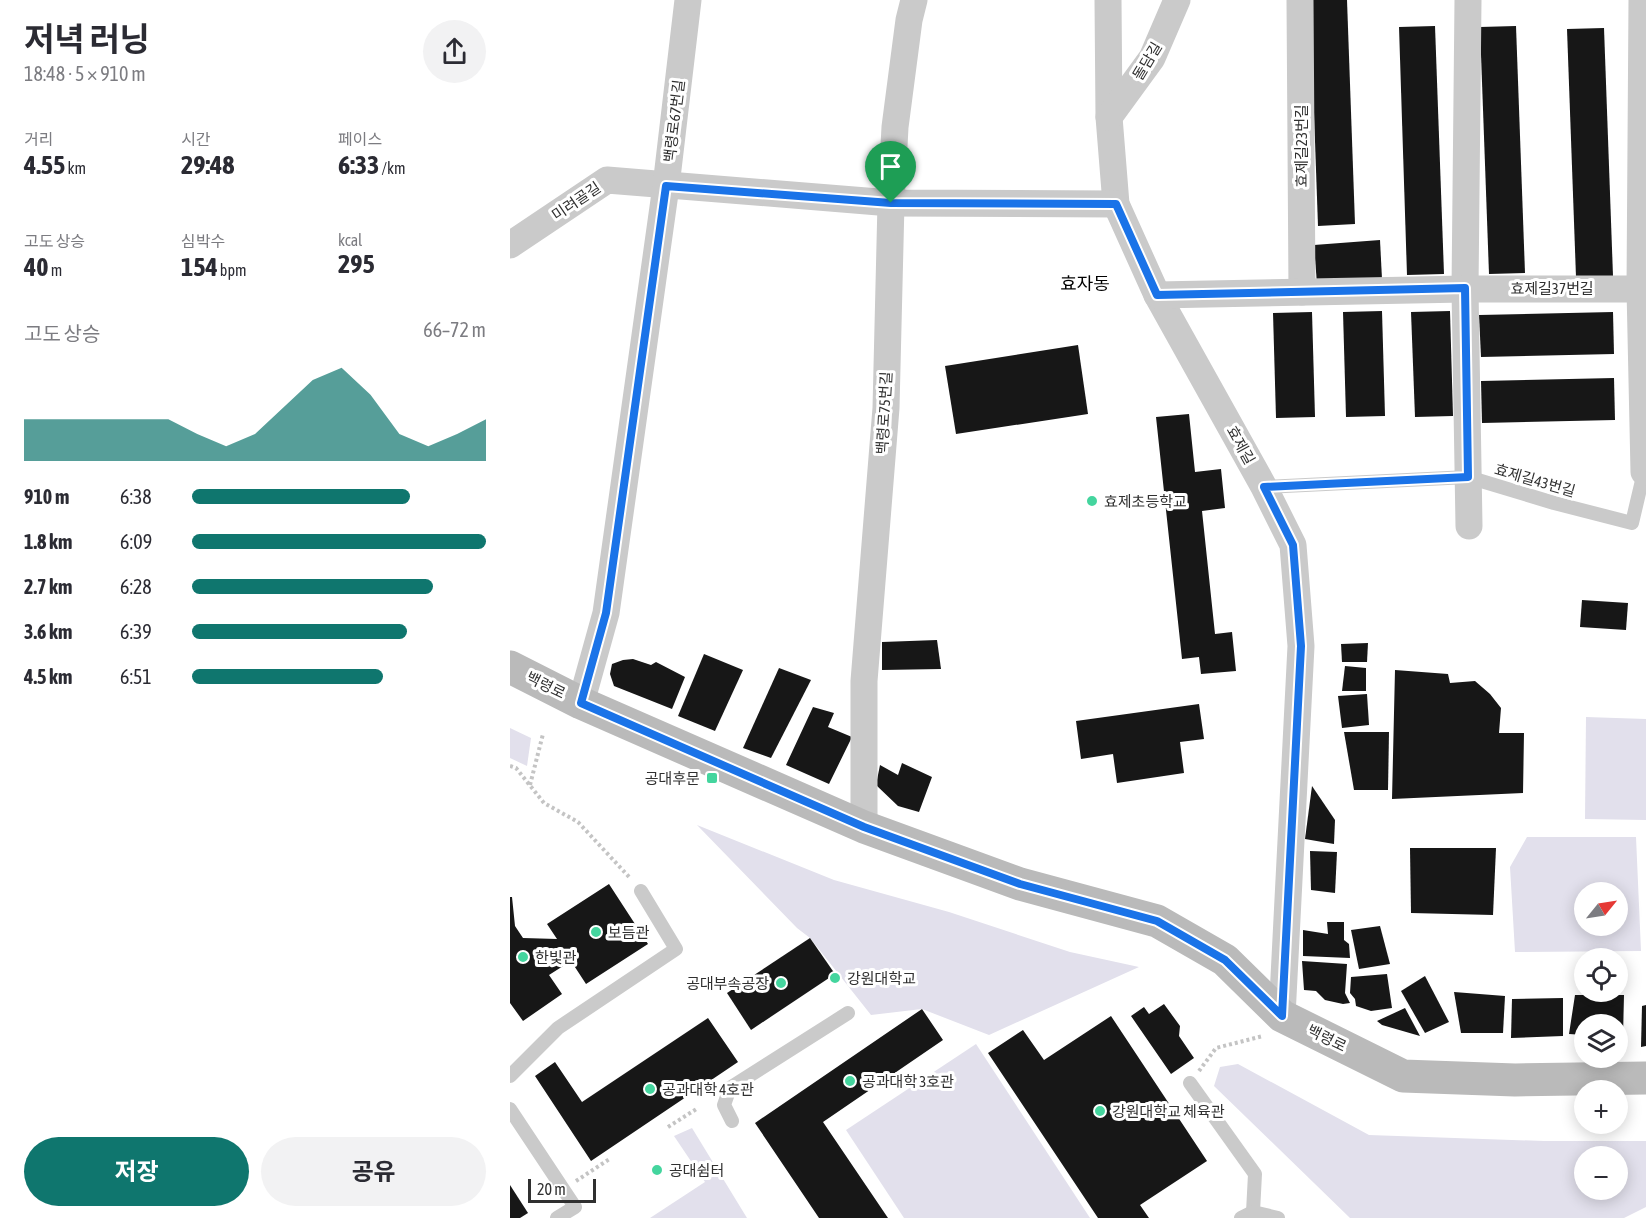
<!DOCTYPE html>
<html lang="ko">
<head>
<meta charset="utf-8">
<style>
	body { margin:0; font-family:"Asap Condensed","Noto Sans KR",sans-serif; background:#f2f2f3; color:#2b2b33; height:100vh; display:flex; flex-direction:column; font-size:22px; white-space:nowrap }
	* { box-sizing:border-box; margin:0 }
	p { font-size:20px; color:#7c7c81 }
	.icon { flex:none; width:33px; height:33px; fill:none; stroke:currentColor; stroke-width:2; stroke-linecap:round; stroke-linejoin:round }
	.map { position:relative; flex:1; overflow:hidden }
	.panel { display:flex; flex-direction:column; background:#fff; width:510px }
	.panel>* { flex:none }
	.needle { width:39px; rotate:60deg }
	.fabs { position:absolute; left:1064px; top:882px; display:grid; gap:12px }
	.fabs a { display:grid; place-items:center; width:54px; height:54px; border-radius:50%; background:#fff; box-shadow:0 3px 15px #0003; font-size:30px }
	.scale { position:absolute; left:18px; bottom:15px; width:68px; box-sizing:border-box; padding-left:6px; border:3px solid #303030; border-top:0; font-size:16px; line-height:21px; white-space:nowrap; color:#303030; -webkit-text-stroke:4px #fff; paint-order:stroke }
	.pin { position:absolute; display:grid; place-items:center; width:51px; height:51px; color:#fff; margin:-62px -26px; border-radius:50% 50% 50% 0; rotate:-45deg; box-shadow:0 0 6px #0007 }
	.pin .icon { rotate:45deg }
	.round { display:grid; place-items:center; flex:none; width:63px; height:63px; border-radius:32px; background:#f2f2f3 }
	.headline { display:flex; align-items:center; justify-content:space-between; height:102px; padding:0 24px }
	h1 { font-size:33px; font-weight:700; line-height:45px }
	.figures { display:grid; grid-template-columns:repeat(3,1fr); gap:9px; height:102px; padding:6px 24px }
	.figures div { display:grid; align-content:center }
	.figures b { font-size:26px; font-weight:700 }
	.figures small { font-size:16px; font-weight:400 }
	.figures p { font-size:16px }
	.chart { height:168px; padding:12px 24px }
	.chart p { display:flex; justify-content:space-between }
	.chart svg { width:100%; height:108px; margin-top:6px; fill:#0f766e; opacity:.7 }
	.primary-button { display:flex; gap:12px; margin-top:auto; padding:12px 24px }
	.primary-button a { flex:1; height:69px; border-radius:36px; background:#0f766e; color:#fff; font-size:24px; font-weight:700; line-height:69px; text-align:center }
	.primary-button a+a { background:#f2f2f3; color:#2b2b33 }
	ul { padding:0 24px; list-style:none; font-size:20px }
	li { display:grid; grid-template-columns:96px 72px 1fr; align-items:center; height:45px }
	li i { height:15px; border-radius:8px; background:#0f766e }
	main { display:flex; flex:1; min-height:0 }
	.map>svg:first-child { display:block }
	.green { fill:#e2e0ec; fill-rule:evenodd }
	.building { fill:#171717 }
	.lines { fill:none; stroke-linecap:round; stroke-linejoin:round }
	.path { stroke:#c4c4c4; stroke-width:4; stroke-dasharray:3 3; stroke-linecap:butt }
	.lane { stroke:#cacaca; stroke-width:14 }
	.street { stroke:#cacaca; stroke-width:27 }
	.secondary { stroke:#bababa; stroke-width:33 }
	.route-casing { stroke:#fff; stroke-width:12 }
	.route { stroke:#1a73e8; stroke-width:8 }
	.poi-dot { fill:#44d59e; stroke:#fff; stroke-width:2 }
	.labels { text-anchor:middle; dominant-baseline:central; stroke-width:6; stroke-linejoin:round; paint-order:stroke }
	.street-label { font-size:15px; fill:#303030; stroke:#fff }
	.poi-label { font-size:15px; fill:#303030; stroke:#fff; text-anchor:start }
	.quarter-label { font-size:18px; fill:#000; stroke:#fff }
</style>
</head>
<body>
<main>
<section class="panel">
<div class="headline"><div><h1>저녁 러닝</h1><p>18:48 · 5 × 910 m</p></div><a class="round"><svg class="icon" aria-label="share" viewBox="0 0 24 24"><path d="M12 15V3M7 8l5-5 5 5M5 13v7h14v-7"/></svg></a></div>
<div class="figures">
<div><p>거리</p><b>4.55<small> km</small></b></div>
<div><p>시간</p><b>29:48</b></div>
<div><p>페이스</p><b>6:33<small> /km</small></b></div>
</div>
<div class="figures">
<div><p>고도 상승</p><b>40<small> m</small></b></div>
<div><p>심박수</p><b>154<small> bpm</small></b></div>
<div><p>kcal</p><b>295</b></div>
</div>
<div class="chart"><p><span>고도 상승</span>66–72 m</p>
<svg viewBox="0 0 160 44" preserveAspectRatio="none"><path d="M0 44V27L10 27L20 27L30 27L40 27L50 27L60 33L70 38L80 33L90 22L100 11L110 6L120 17L130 33L140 38L150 33L160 27V44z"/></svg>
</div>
<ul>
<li><b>910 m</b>6:38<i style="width:74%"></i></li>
<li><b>1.8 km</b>6:09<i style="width:100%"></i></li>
<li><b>2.7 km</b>6:28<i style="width:82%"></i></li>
<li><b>3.6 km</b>6:39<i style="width:73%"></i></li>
<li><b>4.5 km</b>6:51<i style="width:65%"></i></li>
</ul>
<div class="primary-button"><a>저장</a><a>공유</a></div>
</section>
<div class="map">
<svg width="1136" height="1218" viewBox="0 0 1136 1218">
	<rect width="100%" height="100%" fill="#fff"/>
	<g class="green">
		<polygon points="1076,717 1136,719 1136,820 1075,819"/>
		<polygon points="0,728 21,738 17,766 0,758"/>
		<polygon points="187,825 324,880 439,912 560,952 629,967 479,1035 412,1009 361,1015 300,938 287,928"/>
		<path d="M 1017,837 L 1126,837 L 1131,951 L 1005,952 L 1000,867 ZM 1107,892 L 1107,926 L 1074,926 L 1074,892 Z"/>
		<polygon points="466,1044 580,1218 394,1218 336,1130"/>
		<path d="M 728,1064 L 859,1135 L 1034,1141 L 1136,1141 L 1136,1207 L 1114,1218 L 840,1218 L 704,1086 L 710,1067 ZM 1107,1156 L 1107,1190 L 1074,1190 L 1074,1156 Z"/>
		<polygon points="182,1128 237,1218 140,1218 195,1182 164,1136"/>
	</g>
	<g class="building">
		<polygon points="800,0 837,0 845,224 808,226"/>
		<polygon points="925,26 934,274 897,275 889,27"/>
		<polygon points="1006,26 1015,273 979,274 970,27"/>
		<polygon points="1094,28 1103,276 1066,277 1057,29"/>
		<polygon points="870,240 872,279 807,284 804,245"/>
		<polygon points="872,311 875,416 836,417 833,312"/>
		<polygon points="940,311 943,416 905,417 901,312"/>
		<polygon points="802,312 805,417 766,418 763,313"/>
		<polygon points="1103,312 1104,354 971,357 969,315"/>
		<polygon points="568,345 578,414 446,434 435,366"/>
		<polygon points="1104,378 1105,420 972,423 971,381"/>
		<polygon points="679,414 685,472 711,469 715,508 692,511 705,634 722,632 726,671 691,674 689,657 672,659 646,417"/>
		<polygon points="1072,600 1118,603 1116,630 1070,627"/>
		<polygon points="427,640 431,669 372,670 372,642"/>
		<polygon points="858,643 857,662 832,662 831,644"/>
		<polygon points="194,654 233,670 205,731 168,716"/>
		<polygon points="123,659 141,665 146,662 175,677 162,709 104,686 100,674 102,664 113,660"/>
		<polygon points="835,666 856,668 856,691 832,691"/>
		<polygon points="269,668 301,680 261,758 233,748"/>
		<polygon points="885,670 938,674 940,683 965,681 980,694 991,708 989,733 1014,733 1013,793 882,799"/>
		<polygon points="857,694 859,725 832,728 828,696"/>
		<polygon points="689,704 694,739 670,742 674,773 607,783 603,754 571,759 566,721"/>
		<polygon points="303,707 324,713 318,727 342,737 319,784 276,765"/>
		<polygon points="834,732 879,732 878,790 844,790"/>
		<polygon points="392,763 422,777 409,812 388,806 366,785 370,765 388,775"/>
		<polygon points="802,786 825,820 824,844 795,839"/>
		<polygon points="900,848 986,848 983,915 901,913"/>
		<polygon points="800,851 827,852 825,893 801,890"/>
		<polygon points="99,884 138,944 76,984 61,961 39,975 52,994 13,1021 0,1003 0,897 2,897 5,926 13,938 47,939 37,924"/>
		<polygon points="817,922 834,922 834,940 839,944 840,958 793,956 793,930 818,934"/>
		<polygon points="870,926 880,964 849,969 841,930"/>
		<polygon points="300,938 325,974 241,1030 217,993"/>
		<polygon points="792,961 837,964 835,993 840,1003 833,1004 815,1000 806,991 794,990"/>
		<polygon points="877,974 882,1008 861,1011 846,1006 845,999 840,993 841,977"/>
		<polygon points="915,976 939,1022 915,1033 891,991"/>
		<polygon points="944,992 995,996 993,1033 951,1033"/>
		<polygon points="1065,995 1114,995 1113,1037 1107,1037 1107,1024 1074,1024 1074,1035 1059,1034"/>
		<polygon points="1053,998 1053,1036 1001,1038 1002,999"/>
		<polygon points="654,1004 670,1026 669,1036 684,1058 661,1074 621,1016 634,1007 639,1014"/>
		<polygon points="1136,1005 1136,1046 1131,1047 1132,1006"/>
		<polygon points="895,1008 910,1036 872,1025 867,1021"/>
		<polygon points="412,1009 433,1040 313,1122 378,1218 309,1218 245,1123"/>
		<polygon points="601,1016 697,1161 630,1205 639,1218 588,1218 478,1053 513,1030 534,1060"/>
		<polygon points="198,1018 228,1062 81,1161 25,1076 45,1062 72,1102"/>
		<polygon points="0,1185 18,1213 10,1218 0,1218"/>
	</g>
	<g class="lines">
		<g class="path">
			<polyline points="0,766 6,768 34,803 68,822 121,879"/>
			<polyline points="20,785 33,734"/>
			<polyline points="689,1071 706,1048 753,1036"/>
			<polyline points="158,1127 188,1108"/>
			<polyline points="66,1181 101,1158"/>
		</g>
		<g class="lane">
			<polyline points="754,487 958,477 1044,503 1122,523 1134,472 1136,471"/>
			<polyline points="0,1076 48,1028 166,949 131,891"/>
			<polyline points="680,1083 745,1174 743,1212"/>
			<polyline points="0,1109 65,1207 47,1218"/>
			<polyline points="222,1121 214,1105 220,1088 338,1013"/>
			<polyline points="731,1218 743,1212 768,1218"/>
		</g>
		<g class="street">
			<polyline points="598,0 599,117 606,204 647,295 754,487 783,545 791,646 772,1016"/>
			<polyline points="790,0 792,292"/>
			<polyline points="958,0 955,289 959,526"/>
			<polyline points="1132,0 1130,289 1134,472"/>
			<polyline points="599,117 642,58 667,0"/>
			<polyline points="0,245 97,180 381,203 606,204"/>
			<polyline points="647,295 955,289 1136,289"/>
			<polyline points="71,703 96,613 156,186 178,0"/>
			<polyline points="354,827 354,681 376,408 381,203 385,127 399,20 404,0"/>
		</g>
		<polyline class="secondary" points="0,667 71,703 354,827 510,884 647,921 715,960 772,1016 893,1076 1005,1080 1136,1078"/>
	</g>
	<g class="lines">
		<defs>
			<polygon id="route" points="156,186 381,203 606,204 647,295 955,288 958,477 754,487 783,545 791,646 772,1016 715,960 647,921 510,884 354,827 71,703 96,613"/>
		</defs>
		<use href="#route" class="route-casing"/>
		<use href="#route" class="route"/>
	</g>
	<g class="poi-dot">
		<circle cx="582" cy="501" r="6"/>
		<rect x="196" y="772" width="12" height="12" rx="3"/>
		<circle cx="86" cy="932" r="6"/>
		<circle cx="13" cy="957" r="6"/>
		<circle cx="325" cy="978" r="6"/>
		<circle cx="271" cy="983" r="6"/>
		<circle cx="340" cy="1081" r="6"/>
		<circle cx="140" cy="1089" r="6"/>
		<circle cx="590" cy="1111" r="6"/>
		<circle cx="147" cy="1170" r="6"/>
	</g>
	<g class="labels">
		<g class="street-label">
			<text transform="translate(637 61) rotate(-59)">돌담길</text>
			<text transform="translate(164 121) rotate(-83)">백령로67번길</text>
			<text transform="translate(791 146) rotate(-90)">효제길23번길</text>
			<text transform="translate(66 201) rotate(-34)">미려골길</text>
			<text x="1042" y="288">효제길37번길</text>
			<text transform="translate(374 413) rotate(-87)">백령로75번길</text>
			<text transform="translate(731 445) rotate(61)">효제길</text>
			<text transform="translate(1025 480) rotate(16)">효제길43번길</text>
			<text transform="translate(36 685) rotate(26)">백령로</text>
			<text transform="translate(817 1038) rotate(26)">백령로</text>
		</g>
		<g class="poi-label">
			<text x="594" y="501">효제초등학교</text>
			<text x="190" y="778" text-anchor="end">공대후문</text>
			<text x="98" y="932">보듬관</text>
			<text x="25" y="957">한빛관</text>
			<text x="337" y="978">강원대학교</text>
			<text x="259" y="983" text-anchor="end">공대부속공장</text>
			<text x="352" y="1081">공과대학 3호관</text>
			<text x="152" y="1089">공과대학 4호관</text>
			<text x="602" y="1111">강원대학교 체육관</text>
			<text x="159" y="1170">공대쉼터</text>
		</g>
		<g class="quarter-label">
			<text x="575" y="283">효자동</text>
		</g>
	</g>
</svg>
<div class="fabs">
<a><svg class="needle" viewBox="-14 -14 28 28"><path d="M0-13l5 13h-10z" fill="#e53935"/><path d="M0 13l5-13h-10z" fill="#7c7c81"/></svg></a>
<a><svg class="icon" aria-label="locate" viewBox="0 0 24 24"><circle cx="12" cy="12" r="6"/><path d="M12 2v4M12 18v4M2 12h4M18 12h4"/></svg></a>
<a><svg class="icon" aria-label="layers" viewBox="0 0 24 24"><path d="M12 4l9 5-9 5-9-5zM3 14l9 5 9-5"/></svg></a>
<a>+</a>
<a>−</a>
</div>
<div class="scale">20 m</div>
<div class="pin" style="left:381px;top:203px;background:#1e9e55"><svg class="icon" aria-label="arrive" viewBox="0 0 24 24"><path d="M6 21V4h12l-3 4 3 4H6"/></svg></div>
</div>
</main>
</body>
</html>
